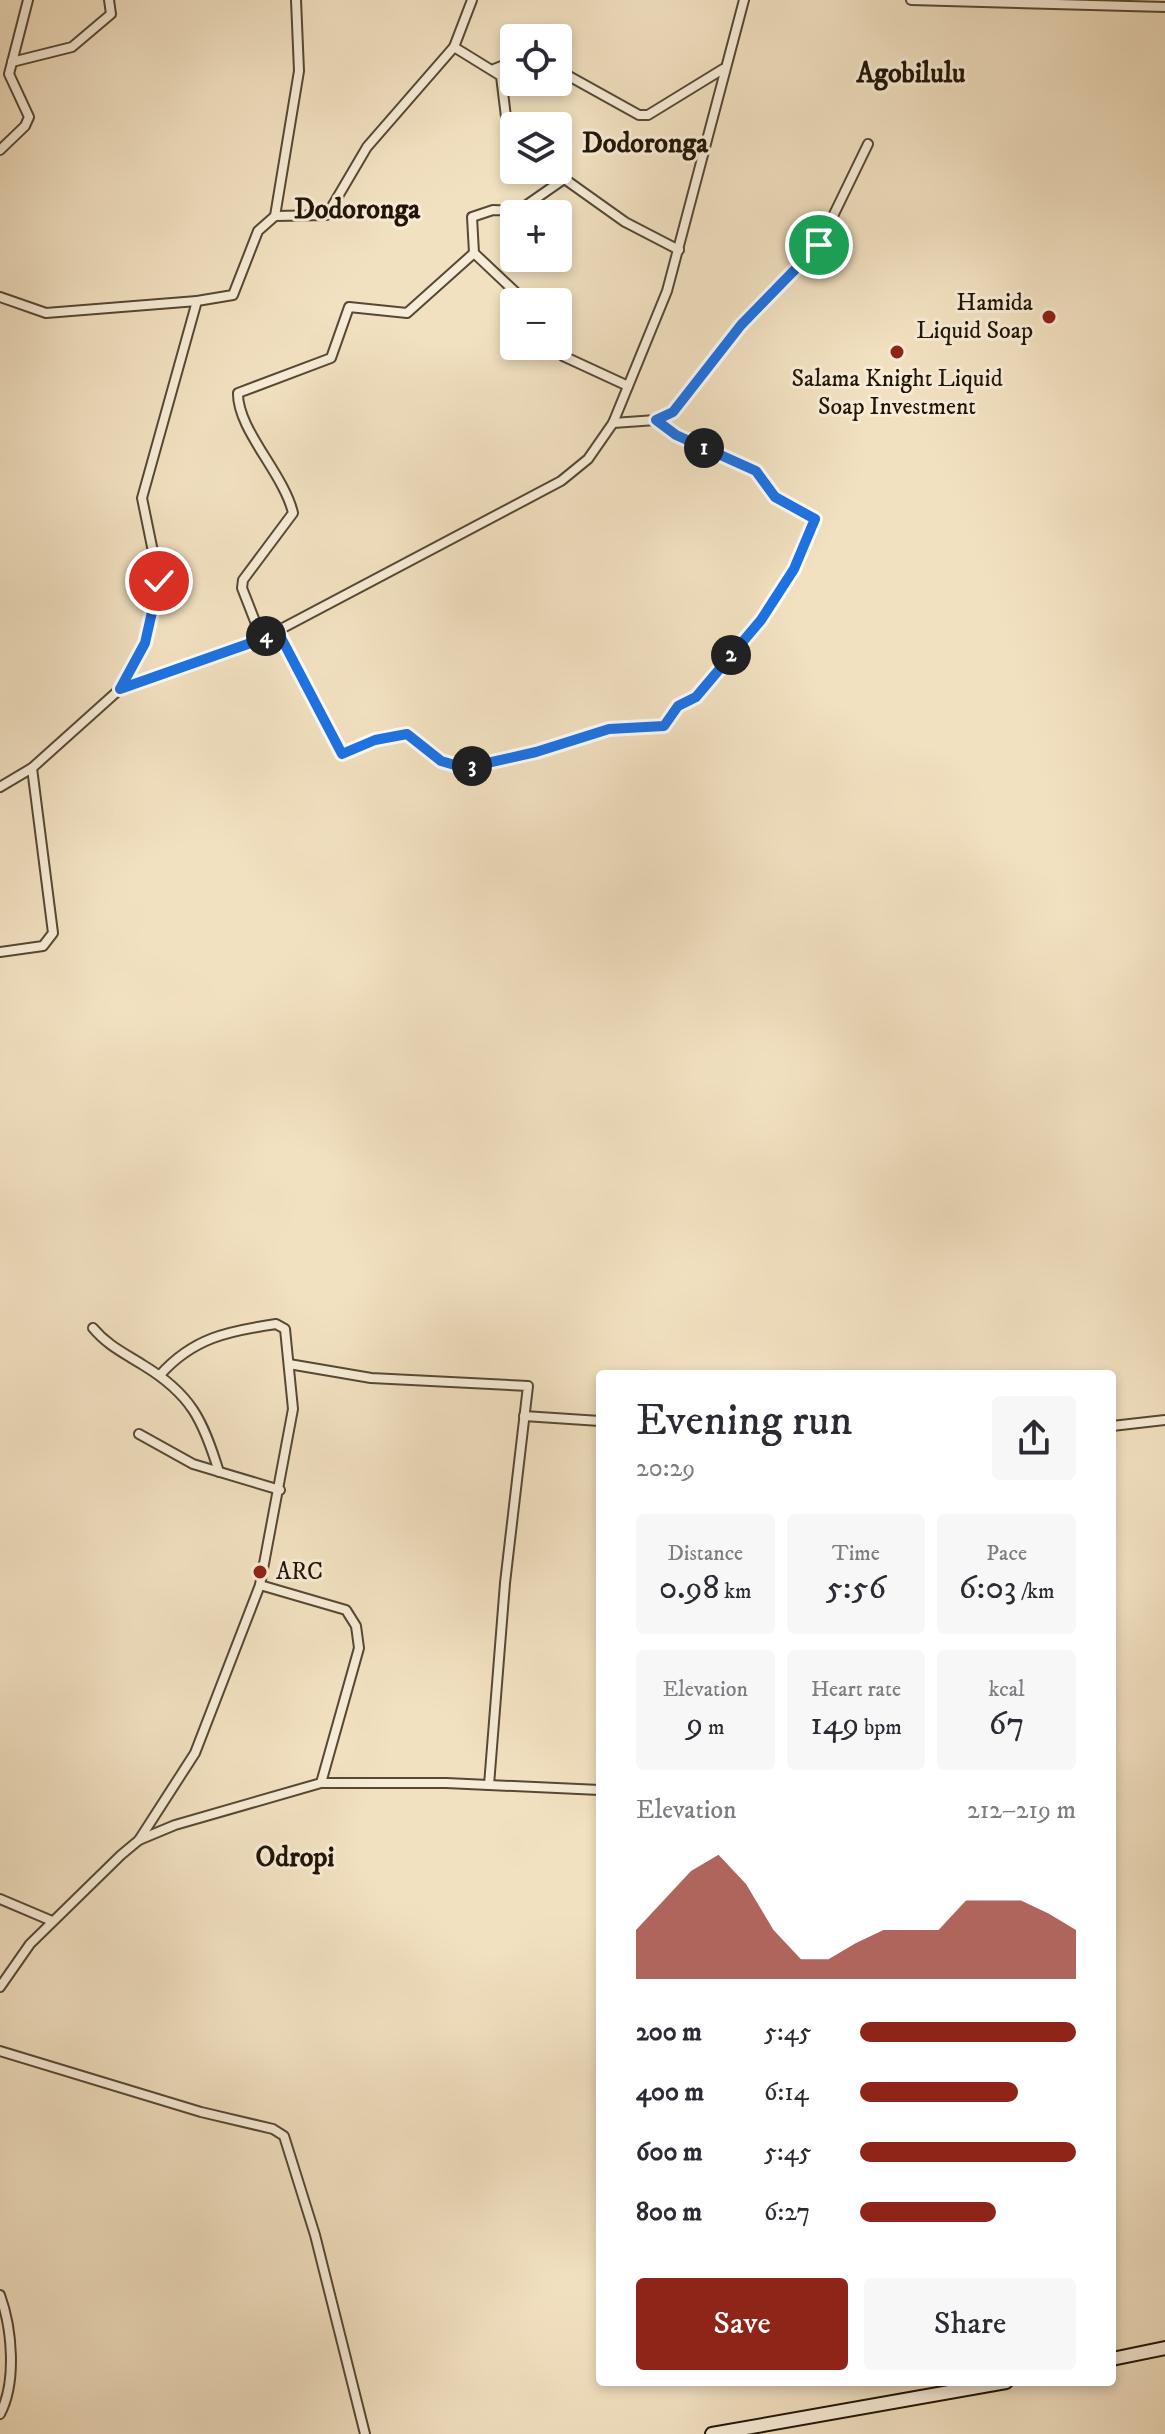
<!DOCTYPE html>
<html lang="en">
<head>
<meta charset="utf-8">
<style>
	body { margin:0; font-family:"IM FELL DW Pica",serif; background:#f7f7f7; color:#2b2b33; height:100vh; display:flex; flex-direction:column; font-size:30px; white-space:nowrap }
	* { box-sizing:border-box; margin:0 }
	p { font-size:26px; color:#7c7c81 }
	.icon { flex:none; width:44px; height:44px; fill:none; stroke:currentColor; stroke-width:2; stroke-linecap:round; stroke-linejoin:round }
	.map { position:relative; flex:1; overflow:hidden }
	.sheet { position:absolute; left:596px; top:1370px; width:520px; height:1016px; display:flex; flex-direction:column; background:#fff; border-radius:8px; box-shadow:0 4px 12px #0003 }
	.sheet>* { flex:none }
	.fabs { position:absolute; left:500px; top:24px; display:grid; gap:16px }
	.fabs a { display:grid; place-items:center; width:72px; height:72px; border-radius:8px; background:#fff; box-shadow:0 4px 12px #0003; font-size:40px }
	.pin { position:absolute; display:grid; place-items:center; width:68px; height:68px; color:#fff; margin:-34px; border:4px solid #fff; border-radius:50%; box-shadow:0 2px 8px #0007 }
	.km { position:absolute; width:40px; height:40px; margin:-20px; border-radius:50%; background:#222; color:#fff; font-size:22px; line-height:40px; text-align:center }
	.round { display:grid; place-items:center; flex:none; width:84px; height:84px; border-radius:8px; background:#f7f7f7 }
	.overview { display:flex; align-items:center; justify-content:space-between; height:136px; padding:0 40px }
	h1 { font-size:44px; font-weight:600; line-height:60px }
	.figures { display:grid; grid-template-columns:repeat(3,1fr); gap:12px; height:136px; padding:8px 40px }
	.figures div { display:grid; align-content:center; border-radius:8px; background:#f7f7f7; text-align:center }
	.figures b { font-size:34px; font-weight:600 }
	.figures small { font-size:22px; font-weight:400 }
	.figures p { font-size:22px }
	.chart { height:224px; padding:16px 40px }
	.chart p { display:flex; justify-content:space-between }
	.chart svg { width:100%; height:144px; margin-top:8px; fill:#8f2418; opacity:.7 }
	.button { display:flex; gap:16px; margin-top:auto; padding:16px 40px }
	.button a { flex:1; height:92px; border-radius:8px; background:#8f2418; color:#fff; font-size:32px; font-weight:600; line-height:92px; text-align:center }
	.button a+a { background:#f7f7f7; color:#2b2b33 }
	ul { padding:0 40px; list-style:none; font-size:26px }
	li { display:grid; grid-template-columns:128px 96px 1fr; align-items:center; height:60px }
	li i { height:20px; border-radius:10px; background:#8f2418 }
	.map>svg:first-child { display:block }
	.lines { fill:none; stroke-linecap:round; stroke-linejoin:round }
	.minor-casing { stroke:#564835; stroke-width:12 }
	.secondary-casing { stroke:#221506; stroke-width:16 }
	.minor { stroke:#f7ecd7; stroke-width:8 }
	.secondary { stroke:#f7ecd7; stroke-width:12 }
	.route-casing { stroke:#fff; stroke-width:16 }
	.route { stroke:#1a73e8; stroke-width:10 }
	.poi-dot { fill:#8f2418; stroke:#f7ecd7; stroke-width:3 }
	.labels { text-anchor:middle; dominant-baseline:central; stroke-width:6; stroke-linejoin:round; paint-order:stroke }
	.poi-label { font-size:24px; fill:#221506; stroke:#f7ecd7; text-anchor:end }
	.quarter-label { font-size:28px; font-weight:bold; fill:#221506; stroke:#f7ecd7 }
</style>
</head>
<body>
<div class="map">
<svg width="1165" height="2434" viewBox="0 0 1165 2434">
	<rect width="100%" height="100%" fill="#f2e1c1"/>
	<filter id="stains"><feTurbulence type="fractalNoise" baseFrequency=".0025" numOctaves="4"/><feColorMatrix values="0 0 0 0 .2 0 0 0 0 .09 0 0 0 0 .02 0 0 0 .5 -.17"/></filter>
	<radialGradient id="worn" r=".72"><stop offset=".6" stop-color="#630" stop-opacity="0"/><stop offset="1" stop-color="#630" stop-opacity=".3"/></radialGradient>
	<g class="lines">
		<defs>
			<g id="minor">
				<polyline points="472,0 454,47 501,76 506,117 514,135"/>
				<polyline points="911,0 1165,7"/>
				<polyline points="12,62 72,47 111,14 109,0"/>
				<polyline points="494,69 514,61"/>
				<polyline points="558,70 639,115 648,115 723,69"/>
				<polyline points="0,150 25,126 29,117 9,74 28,0"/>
				<polyline points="552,170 625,222 679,250"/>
				<polyline points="275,216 299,71 296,0"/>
				<polyline points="0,297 46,313 197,301"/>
				<polyline points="526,302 474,253 472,217 493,210 518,211 564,179"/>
				<polyline points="554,346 563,356 628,386"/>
				<polyline points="613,423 656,420 673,412 741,325 819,245 868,144"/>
				<polyline points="277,630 342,754 375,740 407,734 441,761 465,768 536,752 609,729 664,726 678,706 696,697 761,620 794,569 815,519 775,497 756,471 676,435 656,420"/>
				<path d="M 262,639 L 242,588 L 243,580 L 293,513 C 284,474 237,429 238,393 L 331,358 L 349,307 L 407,313 L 474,253"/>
				<polyline points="120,688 145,643 159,581 142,498 197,301 233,295 258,231 275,216 327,215 367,147 454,47"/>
				<polyline points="0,787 32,768 120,689 262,639 561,481 588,459 613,423 667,291 744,0"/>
				<polyline points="0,952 43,946 53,933 32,768"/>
				<path d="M 93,1328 C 107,1345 124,1353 143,1365 C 191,1394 203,1420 219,1472"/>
				<polyline points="289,1364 371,1378 528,1386 505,1583 489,1785"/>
				<polyline points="524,1416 600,1421"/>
				<polyline points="1112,1426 1165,1420"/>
				<polyline points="139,1434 193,1464 280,1490"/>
				<polyline points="260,1585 346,1610 356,1626 359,1648 321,1783"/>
				<path d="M 139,1840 L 195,1753 L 260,1585 L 293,1409 L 285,1329 L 276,1324 C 228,1331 193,1338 160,1375"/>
				<polyline points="0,1899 52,1921"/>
				<polyline points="0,1987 30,1944 121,1855 139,1840 175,1825 321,1783 446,1783 600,1790"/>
				<polyline points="0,2051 201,2112 273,2129 284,2136 315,2235 365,2434"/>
				<path d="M 0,2295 C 12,2328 17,2382 0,2414"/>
			</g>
			<g id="secondary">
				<polyline points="1112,2359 1165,2348"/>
				<polyline points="712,2434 1006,2382"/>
			</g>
		</defs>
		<use href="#minor" class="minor-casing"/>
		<use href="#secondary" class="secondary-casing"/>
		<use href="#minor" class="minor"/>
		<use href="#secondary" class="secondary"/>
	</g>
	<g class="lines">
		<defs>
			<polyline id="route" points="159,581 145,643 120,689 262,639 277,630 342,754 375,740 407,734 441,761 465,768 536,752 609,729 664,726 678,706 696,697 761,620 794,569 815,519 775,497 756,471 676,435 656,420 673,412 741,325 819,245"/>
		</defs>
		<use href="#route" class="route-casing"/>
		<use href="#route" class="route"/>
	</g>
	<g class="poi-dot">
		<circle cx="1049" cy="317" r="8"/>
		<circle cx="897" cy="352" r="8"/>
		<circle cx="260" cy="1572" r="8"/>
	</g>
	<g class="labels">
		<g class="poi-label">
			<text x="1033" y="303">Hamida<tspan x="1033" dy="28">Liquid Soap</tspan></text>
			<text x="897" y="379" text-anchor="middle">Salama Knight Liquid<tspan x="897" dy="28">Soap Investment</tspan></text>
			<text x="276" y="1572" text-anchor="start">ARC</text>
		</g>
		<g class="quarter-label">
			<text x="911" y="73">Agobilulu</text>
			<text x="645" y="143">Dodoronga</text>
			<text x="357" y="209">Dodoronga</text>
			<text x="295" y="1857">Odropi</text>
		</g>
	</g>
	<rect width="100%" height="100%" filter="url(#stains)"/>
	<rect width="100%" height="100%" fill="url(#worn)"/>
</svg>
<div class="fabs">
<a><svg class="icon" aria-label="locate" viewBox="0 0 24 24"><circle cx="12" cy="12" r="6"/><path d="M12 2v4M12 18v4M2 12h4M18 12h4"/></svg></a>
<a><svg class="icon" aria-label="layers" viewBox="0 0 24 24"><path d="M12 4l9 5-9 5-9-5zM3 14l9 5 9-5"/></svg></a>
<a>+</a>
<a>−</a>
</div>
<div class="pin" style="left:819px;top:245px;background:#1e9e55"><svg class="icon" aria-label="arrive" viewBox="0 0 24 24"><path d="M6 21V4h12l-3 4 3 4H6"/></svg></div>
<div class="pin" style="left:159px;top:581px;background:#d93025"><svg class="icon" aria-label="check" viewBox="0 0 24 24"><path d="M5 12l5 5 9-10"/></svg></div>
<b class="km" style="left:704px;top:448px">1</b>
<b class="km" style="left:731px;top:655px">2</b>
<b class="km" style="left:472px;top:766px">3</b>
<b class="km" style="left:266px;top:636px">4</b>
<section class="sheet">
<div class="overview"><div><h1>Evening run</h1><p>20:29</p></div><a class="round"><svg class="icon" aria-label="share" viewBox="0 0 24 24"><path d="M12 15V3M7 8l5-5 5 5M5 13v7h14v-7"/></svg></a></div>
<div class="figures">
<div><p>Distance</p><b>0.98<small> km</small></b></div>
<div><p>Time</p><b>5:56</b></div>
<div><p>Pace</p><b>6:03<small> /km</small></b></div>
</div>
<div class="figures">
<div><p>Elevation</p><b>9<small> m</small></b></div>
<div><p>Heart rate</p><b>149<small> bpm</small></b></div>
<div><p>kcal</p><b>67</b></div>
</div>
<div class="chart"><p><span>Elevation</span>212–219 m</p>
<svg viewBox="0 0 160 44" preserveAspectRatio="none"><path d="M0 44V29L10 20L20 11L30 6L40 15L50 29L60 38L70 38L80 33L90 29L100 29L110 29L120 20L130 20L140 20L150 24L160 29V44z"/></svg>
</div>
<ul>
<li><b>200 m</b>5:45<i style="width:100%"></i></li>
<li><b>400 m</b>6:14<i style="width:73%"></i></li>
<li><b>600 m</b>5:45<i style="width:100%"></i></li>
<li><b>800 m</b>6:27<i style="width:63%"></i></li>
</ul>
<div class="button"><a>Save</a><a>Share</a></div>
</section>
</div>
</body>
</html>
